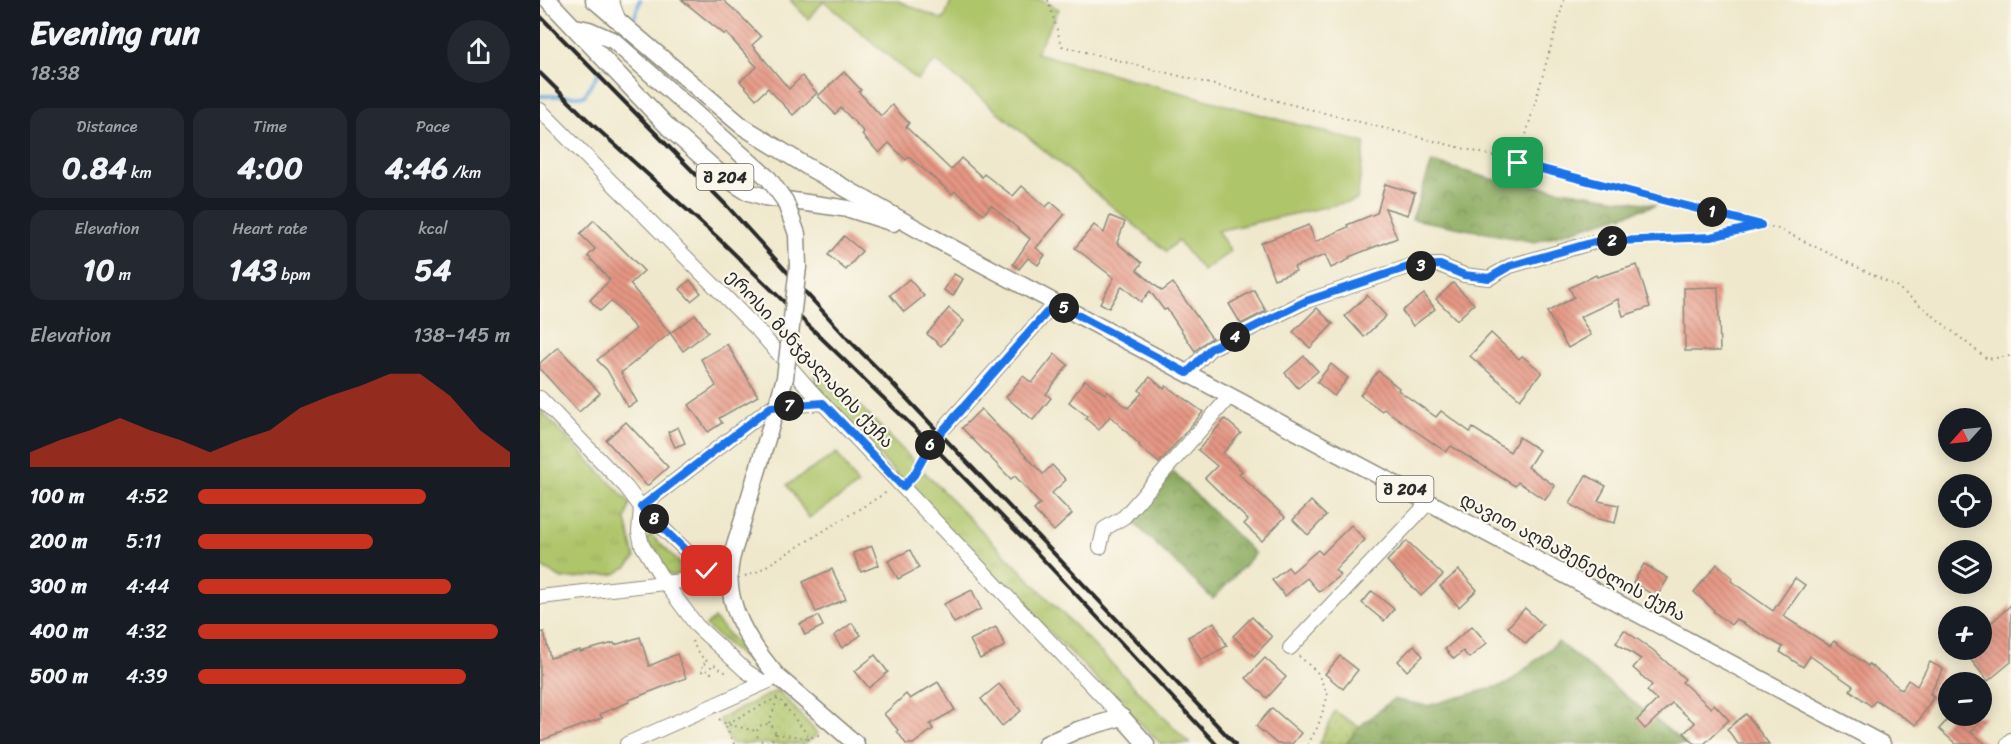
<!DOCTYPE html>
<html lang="en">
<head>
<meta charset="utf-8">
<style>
	body { margin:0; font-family:Sriracha,"Noto Sans Georgian",sans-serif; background:#242831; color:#f1f3f6; height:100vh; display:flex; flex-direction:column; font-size:22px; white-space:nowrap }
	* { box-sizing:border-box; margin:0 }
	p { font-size:20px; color:#9ea1a6 }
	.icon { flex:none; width:33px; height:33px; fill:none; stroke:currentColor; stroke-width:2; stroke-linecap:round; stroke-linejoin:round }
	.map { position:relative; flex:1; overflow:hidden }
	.side { display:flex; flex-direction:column; background:#171b24; width:540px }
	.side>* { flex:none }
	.needle { width:39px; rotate:243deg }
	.tools { position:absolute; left:1398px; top:408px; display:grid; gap:12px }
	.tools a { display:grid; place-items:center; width:54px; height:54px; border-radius:50%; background:#171b24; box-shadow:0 3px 15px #0003; font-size:30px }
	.pin { position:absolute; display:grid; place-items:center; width:51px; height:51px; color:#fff; margin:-26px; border-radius:12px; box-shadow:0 3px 9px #0006 }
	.km { position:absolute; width:30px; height:30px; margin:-15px; border-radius:50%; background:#222; color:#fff; font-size:16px; line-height:30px; text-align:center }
	.round { display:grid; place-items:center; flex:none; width:63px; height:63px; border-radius:32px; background:#242831 }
	.head { display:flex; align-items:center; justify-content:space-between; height:102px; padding:0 30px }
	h1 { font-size:33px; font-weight:800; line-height:45px }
	.stats { display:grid; grid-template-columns:repeat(3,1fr); gap:9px; height:102px; padding:6px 30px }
	.stats div { display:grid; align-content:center; border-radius:15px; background:#242831; text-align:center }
	.stats b { font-size:30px; font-weight:800 }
	.stats small { font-size:16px; font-weight:400 }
	.stats p { font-size:16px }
	.chart { height:168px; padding:12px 30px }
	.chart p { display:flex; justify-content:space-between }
	.chart svg { width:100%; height:108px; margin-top:6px; fill:#c8321e; opacity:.7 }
	ul { padding:0 30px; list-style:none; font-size:20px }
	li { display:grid; grid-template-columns:96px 72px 1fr; align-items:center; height:45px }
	li i { height:15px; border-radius:8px; background:#c8321e }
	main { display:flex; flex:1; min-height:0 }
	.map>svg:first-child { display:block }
	.grass { fill:url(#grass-tufts); stroke:#6d784a; stroke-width:1.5 }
	.forest { fill:url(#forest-crowns); stroke:#5b6a44; stroke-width:1.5 }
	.park { fill:url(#park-dots); stroke:#6d784a; stroke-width:1.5 }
	.garden { fill:#afc56a; stroke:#6d784a; stroke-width:1.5 }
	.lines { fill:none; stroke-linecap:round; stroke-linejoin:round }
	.stream { stroke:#6ca8dd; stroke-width:4 }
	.building { fill:url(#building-back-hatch) }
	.minor-casing { stroke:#8d8a7c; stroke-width:16 }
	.major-casing { stroke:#8d8a7c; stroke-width:19 }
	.path { stroke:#8d8a7c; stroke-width:2; stroke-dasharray:1.5 4.5; stroke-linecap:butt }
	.minor { stroke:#fff; stroke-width:14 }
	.major { stroke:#fff; stroke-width:16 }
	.rail { stroke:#2b2b2b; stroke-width:4 }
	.major-bridge-casing { stroke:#8d8a7c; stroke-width:19; stroke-linecap:butt }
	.major-bridge { stroke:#fff; stroke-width:16 }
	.route-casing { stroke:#fff; stroke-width:12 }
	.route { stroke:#1a73e8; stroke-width:8 }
	.labels { text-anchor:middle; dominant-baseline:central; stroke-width:4.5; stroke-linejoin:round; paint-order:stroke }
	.shield { fill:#fbf7ec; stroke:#696865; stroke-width:1.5 }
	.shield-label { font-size:16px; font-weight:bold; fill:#2b2b2b }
	.street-label { font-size:18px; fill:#2b2b2b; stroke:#fbf7ec }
</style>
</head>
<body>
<main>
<section class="side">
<div class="head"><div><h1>Evening run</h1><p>18:38</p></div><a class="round"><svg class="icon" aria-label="share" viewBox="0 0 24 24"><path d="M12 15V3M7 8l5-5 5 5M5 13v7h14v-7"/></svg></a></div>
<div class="stats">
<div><p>Distance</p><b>0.84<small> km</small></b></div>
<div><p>Time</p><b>4:00</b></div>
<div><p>Pace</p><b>4:46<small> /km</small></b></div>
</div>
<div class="stats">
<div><p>Elevation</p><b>10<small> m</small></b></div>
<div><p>Heart rate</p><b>143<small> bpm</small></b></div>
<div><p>kcal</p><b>54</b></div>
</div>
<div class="chart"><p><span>Elevation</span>138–145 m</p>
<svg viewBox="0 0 160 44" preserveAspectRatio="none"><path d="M0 44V38L10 33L20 29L30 24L40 29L50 33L60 38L70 33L80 29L90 20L100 15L110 11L120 6L130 6L140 15L150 29L160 38V44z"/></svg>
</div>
<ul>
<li><b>100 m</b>4:52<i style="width:73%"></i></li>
<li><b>200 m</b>5:11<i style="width:56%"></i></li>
<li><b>300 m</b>4:44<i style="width:81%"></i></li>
<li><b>400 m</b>4:32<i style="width:96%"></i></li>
<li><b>500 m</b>4:39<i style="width:86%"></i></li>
</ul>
</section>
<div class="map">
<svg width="1471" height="744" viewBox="0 0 1471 744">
	<defs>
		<pattern id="grass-tufts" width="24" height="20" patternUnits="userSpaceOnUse" patternTransform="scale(1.5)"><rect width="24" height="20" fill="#afc56a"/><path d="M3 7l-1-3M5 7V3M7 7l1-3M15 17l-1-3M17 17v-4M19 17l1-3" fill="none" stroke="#97a95c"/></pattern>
		<pattern id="forest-crowns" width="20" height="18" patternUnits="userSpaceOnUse" patternTransform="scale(1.5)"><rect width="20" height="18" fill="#8baa5e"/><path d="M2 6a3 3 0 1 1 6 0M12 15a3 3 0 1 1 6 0" fill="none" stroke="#728b4e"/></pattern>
		<pattern id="park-dots" width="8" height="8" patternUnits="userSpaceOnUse" patternTransform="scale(1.5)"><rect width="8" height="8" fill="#afc56a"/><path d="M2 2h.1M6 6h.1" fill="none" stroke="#97a95c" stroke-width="1.8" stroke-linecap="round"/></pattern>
		<pattern id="building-back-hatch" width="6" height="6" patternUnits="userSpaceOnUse" patternTransform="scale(1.5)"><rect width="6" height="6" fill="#e69684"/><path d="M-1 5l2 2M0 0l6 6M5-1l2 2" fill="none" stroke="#bb7b6c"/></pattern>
	</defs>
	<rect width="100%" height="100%" fill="#fbf7ec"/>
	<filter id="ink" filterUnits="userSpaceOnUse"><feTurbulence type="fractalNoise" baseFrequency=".0167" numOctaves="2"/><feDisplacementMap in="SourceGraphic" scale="12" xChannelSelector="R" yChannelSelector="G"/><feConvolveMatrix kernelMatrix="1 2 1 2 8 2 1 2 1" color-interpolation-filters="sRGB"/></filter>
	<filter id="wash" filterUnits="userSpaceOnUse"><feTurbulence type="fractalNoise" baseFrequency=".008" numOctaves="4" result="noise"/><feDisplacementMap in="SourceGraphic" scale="24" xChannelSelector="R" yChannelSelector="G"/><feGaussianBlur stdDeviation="1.35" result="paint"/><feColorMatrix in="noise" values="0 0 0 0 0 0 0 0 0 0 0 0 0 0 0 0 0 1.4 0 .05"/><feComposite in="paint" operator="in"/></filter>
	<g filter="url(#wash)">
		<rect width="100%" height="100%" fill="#efe8cc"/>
		<g class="grass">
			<polygon points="275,360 650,744 621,744 407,528 274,386"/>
			<polygon points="0,410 90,503 86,520 95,558 87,567 75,574 22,579 0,566"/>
			<polygon points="111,535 139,562 142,571 139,574 131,576 126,572 106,539"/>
			<polygon points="174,618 214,663 212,665 166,626"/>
		</g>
		<g class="forest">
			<polygon points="892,162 952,179 1116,205 995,242 872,219"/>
			<polygon points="633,472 715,554 673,599 591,520"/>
			<polygon points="1018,642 1146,744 806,744 819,727 853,699 887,706 967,684"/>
		</g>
		<g class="park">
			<polygon points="238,690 278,734 265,744 191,744 179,719"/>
			<polygon points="795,711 819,727 806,744 779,744"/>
		</g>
		<g class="garden">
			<polygon points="250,0 356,0 403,20 412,0 501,0 519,9 496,53 825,143 817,200 677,231 691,251 663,271 638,241 626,251 396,61 377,80 284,1 268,19"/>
			<polygon points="297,453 318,485 269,518 247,485"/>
		</g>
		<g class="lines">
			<g class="stream">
				<polyline points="95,16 100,0"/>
				<polyline points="0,96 44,96 61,69"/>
			</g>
		</g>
		<g id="blocks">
			<g class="building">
				<polygon points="142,0 183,0 200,15 221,37 212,45 249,89 262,76 277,93 253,115 228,88 216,99 200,81 217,67 186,33 184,34"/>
				<polygon points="304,72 321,90 319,92 341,116 352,105 369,123 366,127 411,170 421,158 442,177 444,174 473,196 482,186 506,207 511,202 525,214 496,248 505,255 498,265 488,258 479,269 473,264 490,239 451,205 444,214 415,191 412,194 369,157 366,160 349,143 339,153 322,135 324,132 301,108 295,114 278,96"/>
				<polygon points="845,184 875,193 868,215 845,208 857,238 809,257 810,259 791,268 785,255 754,267 756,271 734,279 721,243 769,225 775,242 808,227 807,225 837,213"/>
				<polygon points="570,216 585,222 577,243 602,263 597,270 622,291 633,283 672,338 664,343 655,351 627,309 624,310 610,291 601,302 582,286 569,308 560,303 574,278 535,248 554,225 564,233"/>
				<polygon points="54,220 104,271 90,284 130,333 81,373 97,402 88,407 67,370 57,360 96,329 71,301 60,311 50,300 70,280 48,256 55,249 40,234"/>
				<polygon points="304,236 322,251 306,270 288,255"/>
				<polygon points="1097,265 1110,307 1083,316 1078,299 1040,317 1051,335 1028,348 1007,312 1034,297 1029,288 1056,275 1057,277"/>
				<polygon points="414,274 423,279 413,296 404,290"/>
				<polygon points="369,279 384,296 364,312 350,295"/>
				<polygon points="150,280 161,293 151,301 140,289"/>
				<polygon points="913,283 934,304 917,320 896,299"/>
				<polygon points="1178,287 1180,351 1145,351 1144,288"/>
				<polygon points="714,290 726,311 701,324 689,304"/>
				<polygon points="884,294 895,309 873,326 862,311"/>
				<polygon points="827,295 846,316 824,337 805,316"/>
				<polygon points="409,308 424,321 401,346 387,334"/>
				<polygon points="777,308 793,324 770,348 753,332"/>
				<polygon points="156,315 168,332 143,351 130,333"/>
				<polygon points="951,333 979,359 982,356 1002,372 980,399 930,356"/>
				<polygon points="187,344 218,396 179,418 182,423 168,432 149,405 176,386 161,359"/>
				<polygon points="18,347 60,393 39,412 0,369 0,363"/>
				<polygon points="515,354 528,365 506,394 511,398 493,420 466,397 483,376 492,383"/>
				<polygon points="764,356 778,371 758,388 745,373"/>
				<polygon points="791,364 808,378 794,396 777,382"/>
				<polygon points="838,371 859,388 858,390 896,417 901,411 930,432 933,428 970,452 979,437 999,450 988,467 1015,486 1005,500 978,482 975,486 911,446 906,452 844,409 842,411 820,395"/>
				<polygon points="610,377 624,389 626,386 663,412 619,463 599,446 600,445 570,416 559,430 545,418 547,416 529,402 545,380 565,394 567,391 588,408 602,393 599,390"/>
				<polygon points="441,409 503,474 512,465 526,480 512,493 532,514 514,531 494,510 500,504 475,476 471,479 422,428"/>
				<polygon points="685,419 701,433 683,453 702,471 699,474 745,517 722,541 704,524 708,520 665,478 677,466 658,450"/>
				<polygon points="86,422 128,467 107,486 66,440"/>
				<polygon points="138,427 145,443 135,447 128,432"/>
				<polygon points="1046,475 1066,486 1058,501 1079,505 1075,523 1055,518 1030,504"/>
				<polygon points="771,501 786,516 768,535 753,520"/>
				<polygon points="811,525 825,540 795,570 800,575 779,592 767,578 745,596 732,580 748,567 752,572 778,550 782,554"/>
				<polygon points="867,541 903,575 881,596 847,561"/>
				<polygon points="332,546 339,565 321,572 313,553"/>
				<polygon points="370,550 379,568 358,579 348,561"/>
				<polygon points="1104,564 1128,578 1117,597 1093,583"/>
				<polygon points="1177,564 1193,578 1191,581 1233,611 1255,578 1265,585 1243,616 1290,646 1294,641 1328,666 1329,664 1362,690 1368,680 1377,686 1390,662 1403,669 1390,694 1394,696 1376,725 1336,700 1331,706 1310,690 1313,686 1270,656 1263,667 1240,652 1243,647 1196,619 1191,625 1173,611 1174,610 1154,592"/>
				<polygon points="292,569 306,599 276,612 263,582"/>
				<polygon points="919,570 937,590 919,607 900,586"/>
				<polygon points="432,590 441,609 414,623 404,604"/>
				<polygon points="832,591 854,609 844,621 822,603"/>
				<polygon points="1471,605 1471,662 1448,681 1431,660 1442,651 1442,631"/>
				<polygon points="985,608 1003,625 986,644 968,627"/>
				<polygon points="278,616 283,626 265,635 260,624"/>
				<polygon points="712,617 732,637 714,656 693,636"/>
				<polygon points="674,622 687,646 661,660 648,637"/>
				<polygon points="312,623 321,635 302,648 294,636"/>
				<polygon points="932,626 947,643 929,658 923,651 914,659 905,649"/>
				<polygon points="456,627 465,646 440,659 430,640"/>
				<polygon points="1084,630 1113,650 1145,679 1142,682 1171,708 1174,704 1189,720 1164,744 1155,744 1144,733 1155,723 1132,703 1105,729 1097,720 1117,700 1107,691 1112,685 1093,668 1101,659 1076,643"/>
				<polygon points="4,632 10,658 40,650 40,652 74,643 75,645 100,637 109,666 137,654 146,678 89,700 89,702 60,714 62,718 0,741 0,633"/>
				<polygon points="874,645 883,656 867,671 858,661"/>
				<polygon points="335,655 348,672 329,688 315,671"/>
				<polygon points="800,656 818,670 803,689 785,674"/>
				<polygon points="725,658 746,677 727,698 706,678"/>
				<polygon points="398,682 415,710 390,724 393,729 373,744 366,744 357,731 358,730 344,714 366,694 370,699"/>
				<polygon points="459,684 481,711 462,726 441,699"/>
				<polygon points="732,708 761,733 752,744 737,744 716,726"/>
				<polygon points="1206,714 1229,744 1198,744 1187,729"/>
				<polygon points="1411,716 1445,716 1431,732 1446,744 1416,744 1399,729"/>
			</g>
		</g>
	</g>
	<g filter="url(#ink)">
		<use href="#blocks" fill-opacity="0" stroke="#8d8a7c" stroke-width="1.5"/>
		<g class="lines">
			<defs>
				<g id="minor">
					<polyline points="71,0 79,21"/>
					<polyline points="0,110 216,328 271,391 582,717"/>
					<polyline points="647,373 670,349 766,301 871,266 900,265 924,275 949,278 970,266 1054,242"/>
					<polyline points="0,398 86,487 101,507 167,571 189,582"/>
					<polyline points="406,426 515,303"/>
					<polyline points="101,507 99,532 102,545 125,583 157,626 206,671 224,683"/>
					<polyline points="101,507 231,407 283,403"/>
					<polyline points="560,547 564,529 584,517 690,396"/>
					<polyline points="0,597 142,581 167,571"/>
					<polyline points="750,648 889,502"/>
					<polyline points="87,744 231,680"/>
					<polyline points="1468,744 1471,740"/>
				</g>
				<g id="major">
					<polyline points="8,0 130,129 183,176 206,191 225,197 309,209 353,223"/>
					<polyline points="54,0 202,126 268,167 388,235 1342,744"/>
					<polyline points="35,27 49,30 74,41"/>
					<path d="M 199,533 C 196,542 193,551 191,560 C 182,604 211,646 238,677 L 316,744"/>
					<polyline points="506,744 538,730 582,717 606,744"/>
				</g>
			</defs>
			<use href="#minor" class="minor-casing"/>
			<use href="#major" class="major-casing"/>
			<g class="path">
				<polyline points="508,0 522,46 1239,229 1356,286 1447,359 1471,356"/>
				<polyline points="978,163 1024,0"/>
				<polyline points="1066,242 1171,237 1218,225"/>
				<polyline points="371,478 391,444 398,435"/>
				<polyline points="205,576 215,573 347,492"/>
				<polyline points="152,641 159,654 168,662 161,665 164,668 162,671 163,673 168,670 171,673 171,666 173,664 188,674"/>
				<polyline points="759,656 777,672 788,695 778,726 768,744"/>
				<polyline points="241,701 270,738 262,744"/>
				<polyline points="179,719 186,724 216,731"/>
				<polyline points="229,723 238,697"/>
				<circle cx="226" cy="733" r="9"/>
				<polyline points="236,734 270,738 281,734"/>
				<polyline points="194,744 186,727 186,724 238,697"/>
			</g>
			<use href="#minor" class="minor"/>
			<use href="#major" class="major"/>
			<g class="rail">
				<polyline points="0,16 187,206 308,339 351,382 695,744"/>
				<polyline points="0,73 53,125 177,237 391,444 485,540 676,744"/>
			</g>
			<defs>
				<polyline id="major-bridge" points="74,41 229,179 245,201 257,234 258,267 245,378 199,533"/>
			</defs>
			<use href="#major-bridge" class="major-bridge-casing"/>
			<use href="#major-bridge" class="major-bridge"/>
		</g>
	</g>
	<g class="lines" filter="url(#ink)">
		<defs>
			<polyline id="route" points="167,571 101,507 231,407 283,403 363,487 374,475 391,444 515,303 647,373 670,349 766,301 871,266 900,265 924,275 949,278 970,266 1054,242 1171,237 1221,225 978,163"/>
		</defs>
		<use href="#route" class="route-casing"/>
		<use href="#route" class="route"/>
	</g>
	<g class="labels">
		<g class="shield">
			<rect x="156.5" y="164" width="57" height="26" rx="4.5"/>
			<rect x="836.5" y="476" width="57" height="26" rx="4.5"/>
		</g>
		<g class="shield-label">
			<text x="185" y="177">შ 204</text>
			<text x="865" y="489">შ 204</text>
		</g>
		<g class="street-label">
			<text transform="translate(270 359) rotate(47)">ეროსი მანჯგალაძის ქუჩა</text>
			<text transform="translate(1033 557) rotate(28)">დავით აღმაშენებლის ქუჩა</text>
		</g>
	</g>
</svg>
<div class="tools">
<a><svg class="needle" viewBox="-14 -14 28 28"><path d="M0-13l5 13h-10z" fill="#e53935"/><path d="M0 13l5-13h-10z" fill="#9ea1a6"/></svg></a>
<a><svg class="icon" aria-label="locate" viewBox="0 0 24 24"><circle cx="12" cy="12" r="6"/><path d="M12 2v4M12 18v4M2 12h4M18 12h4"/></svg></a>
<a><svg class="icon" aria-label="layers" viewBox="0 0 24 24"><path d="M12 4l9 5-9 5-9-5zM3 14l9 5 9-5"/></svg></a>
<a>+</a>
<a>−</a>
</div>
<div class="pin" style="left:978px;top:163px;background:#1e9e55"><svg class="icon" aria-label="arrive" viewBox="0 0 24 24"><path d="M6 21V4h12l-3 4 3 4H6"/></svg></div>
<div class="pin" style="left:167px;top:571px;background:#d93025"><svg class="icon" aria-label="check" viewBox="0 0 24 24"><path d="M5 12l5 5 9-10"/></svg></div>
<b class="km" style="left:1172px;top:212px">1</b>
<b class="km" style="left:1072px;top:241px">2</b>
<b class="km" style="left:881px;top:266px">3</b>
<b class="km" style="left:695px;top:337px">4</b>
<b class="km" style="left:524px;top:308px">5</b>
<b class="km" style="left:390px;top:445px">6</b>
<b class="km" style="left:249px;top:406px">7</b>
<b class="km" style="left:114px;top:519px">8</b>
</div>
</main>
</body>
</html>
